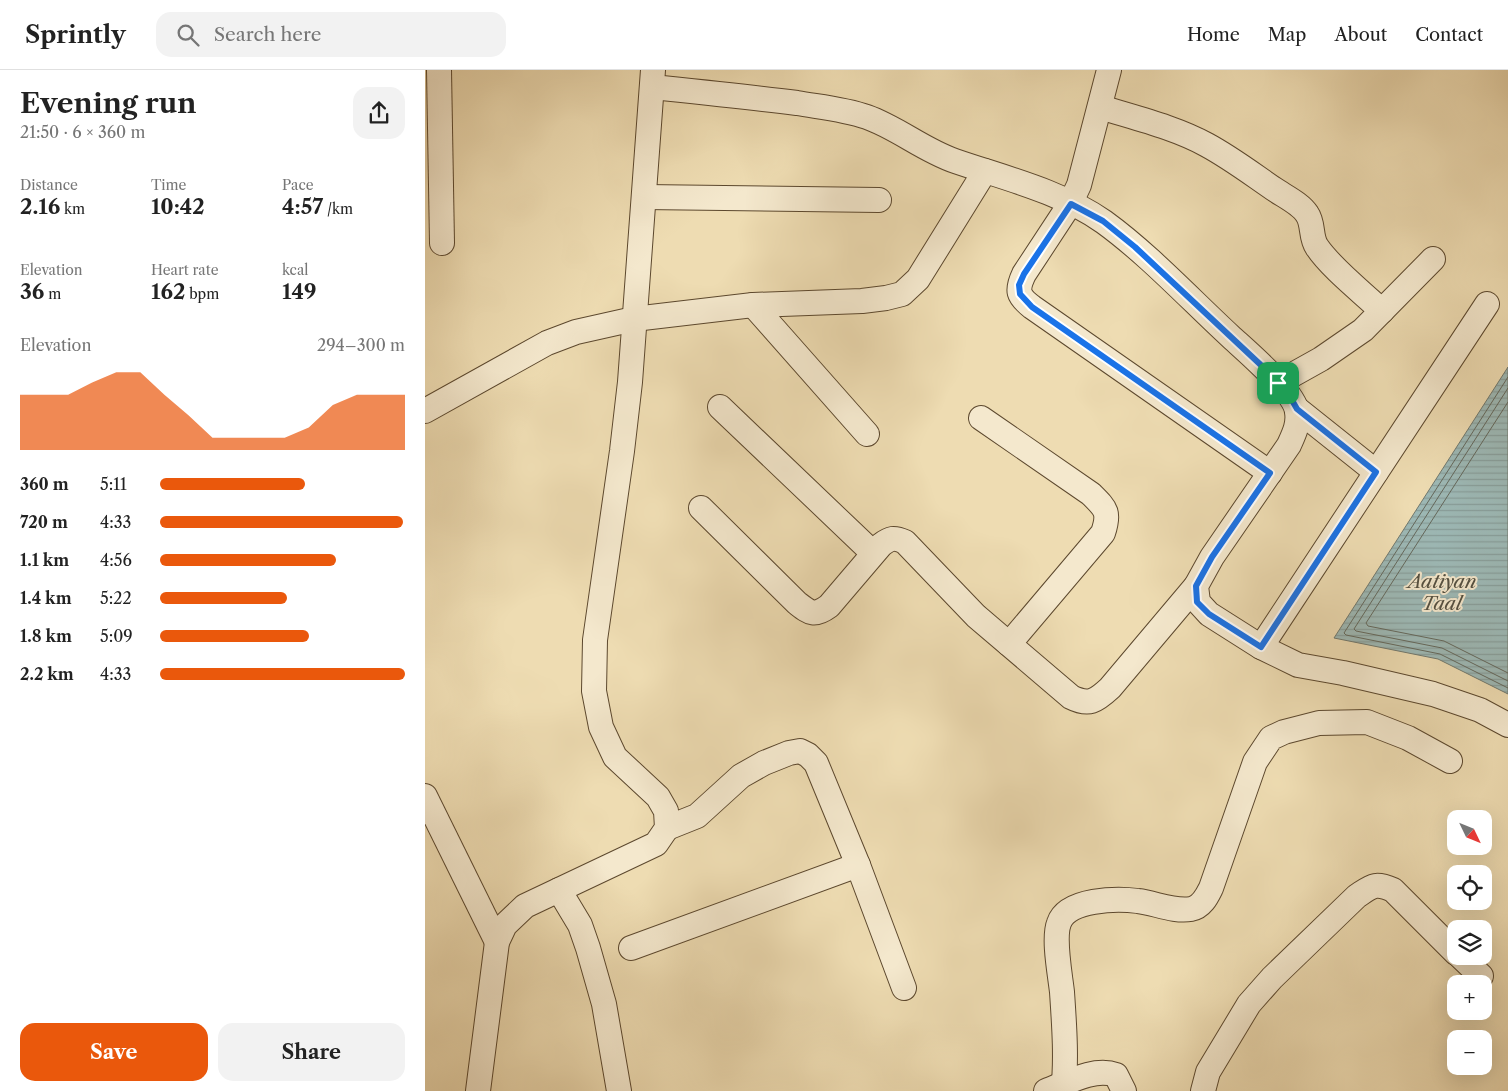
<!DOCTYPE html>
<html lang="en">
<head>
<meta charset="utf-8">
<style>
	body { margin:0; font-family:"Libre Caslon Text",serif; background:#f2f2f2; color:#222; height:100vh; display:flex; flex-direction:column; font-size:19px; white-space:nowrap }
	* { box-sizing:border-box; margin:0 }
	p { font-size:16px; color:#767676 }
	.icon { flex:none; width:28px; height:28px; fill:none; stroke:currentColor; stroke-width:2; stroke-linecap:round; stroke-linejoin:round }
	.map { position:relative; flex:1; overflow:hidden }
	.sheet { display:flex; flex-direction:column; background:#fff; width:425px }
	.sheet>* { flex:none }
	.needle { width:32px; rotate:133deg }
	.controls { position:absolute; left:1022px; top:740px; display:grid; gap:10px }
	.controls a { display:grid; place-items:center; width:45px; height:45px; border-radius:10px; background:#fff; box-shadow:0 5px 20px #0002; font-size:25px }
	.pin { position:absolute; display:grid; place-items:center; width:42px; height:42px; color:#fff; margin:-21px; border-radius:10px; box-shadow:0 2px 8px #0006 }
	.round { display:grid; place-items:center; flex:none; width:52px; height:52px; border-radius:15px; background:#f2f2f2 }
	.head { display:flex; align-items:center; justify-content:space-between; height:85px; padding:0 20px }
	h1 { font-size:28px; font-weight:800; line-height:38px }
	.stats { display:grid; grid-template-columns:repeat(3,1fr); gap:8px; height:85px; padding:5px 20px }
	.stats div { display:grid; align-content:center }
	.stats b { font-size:21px; font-weight:800 }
	.stats small { font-size:14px; font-weight:400 }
	.stats p { font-size:14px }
	.chart { height:140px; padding:10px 20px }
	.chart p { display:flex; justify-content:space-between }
	.chart svg { width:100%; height:90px; margin-top:5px; fill:#ea580c; opacity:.7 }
	.action { display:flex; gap:10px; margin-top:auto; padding:10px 20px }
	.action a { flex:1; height:58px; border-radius:15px; background:#ea580c; color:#fff; font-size:20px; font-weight:800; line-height:58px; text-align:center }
	.action a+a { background:#f2f2f2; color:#222 }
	ul { padding:0 20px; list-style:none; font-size:16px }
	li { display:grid; grid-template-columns:80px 60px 1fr; align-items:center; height:38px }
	li i { height:12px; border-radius:6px; background:#ea580c }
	header { display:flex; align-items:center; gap:30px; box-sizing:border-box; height:70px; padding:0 25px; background:#fff; border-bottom:1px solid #e0e0e0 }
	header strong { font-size:24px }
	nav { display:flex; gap:28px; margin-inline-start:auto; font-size:18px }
	.search { width:350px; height:45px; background:#f2f2f2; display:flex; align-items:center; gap:12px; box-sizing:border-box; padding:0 18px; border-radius:15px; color:#767676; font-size:19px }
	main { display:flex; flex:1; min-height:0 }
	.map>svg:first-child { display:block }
	.water { fill:url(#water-rules); stroke:#70786e }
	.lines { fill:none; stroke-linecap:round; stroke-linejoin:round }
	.shore { stroke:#64685c; stroke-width:1 }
	.street-casing { stroke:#5c482e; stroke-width:26 }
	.street { stroke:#f4e8cd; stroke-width:24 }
	.route-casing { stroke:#fff; stroke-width:10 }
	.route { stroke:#1a73e8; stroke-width:6 }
	.labels { text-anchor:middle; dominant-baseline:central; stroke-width:4; stroke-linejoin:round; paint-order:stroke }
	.water-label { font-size:19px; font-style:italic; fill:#545041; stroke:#f4e8cd }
</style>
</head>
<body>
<header>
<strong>Sprintly</strong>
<div class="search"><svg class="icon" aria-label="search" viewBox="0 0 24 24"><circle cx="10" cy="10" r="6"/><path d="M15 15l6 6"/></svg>Search here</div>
<nav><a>Home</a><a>Map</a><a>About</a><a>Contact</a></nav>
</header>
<main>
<section class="sheet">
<div class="head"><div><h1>Evening run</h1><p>21:50 · 6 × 360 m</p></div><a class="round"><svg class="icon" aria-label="share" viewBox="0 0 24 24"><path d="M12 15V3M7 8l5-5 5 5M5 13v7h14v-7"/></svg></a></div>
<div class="stats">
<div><p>Distance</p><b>2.16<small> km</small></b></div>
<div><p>Time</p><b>10:42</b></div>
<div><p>Pace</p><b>4:57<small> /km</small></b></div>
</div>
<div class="stats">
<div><p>Elevation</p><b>36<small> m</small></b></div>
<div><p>Heart rate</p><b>162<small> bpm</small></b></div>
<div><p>kcal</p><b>149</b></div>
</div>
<div class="chart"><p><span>Elevation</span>294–300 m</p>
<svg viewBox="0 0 160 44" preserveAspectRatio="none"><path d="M0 44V17L10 17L20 17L30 11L40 6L50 6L60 17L70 27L80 38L90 38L100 38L110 38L120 33L130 22L140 17L150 17L160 17V44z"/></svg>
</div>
<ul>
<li><b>360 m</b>5:11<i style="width:59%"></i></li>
<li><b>720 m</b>4:33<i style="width:99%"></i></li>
<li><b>1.1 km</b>4:56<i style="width:72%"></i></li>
<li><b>1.4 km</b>5:22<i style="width:52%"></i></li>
<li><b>1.8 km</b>5:09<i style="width:61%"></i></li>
<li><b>2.2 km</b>4:33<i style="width:100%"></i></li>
</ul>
<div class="action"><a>Save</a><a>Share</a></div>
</section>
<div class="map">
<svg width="1083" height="1021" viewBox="0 0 1083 1021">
	<defs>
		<pattern id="water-rules" width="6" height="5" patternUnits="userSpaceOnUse" patternTransform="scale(1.25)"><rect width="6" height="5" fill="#9db9b6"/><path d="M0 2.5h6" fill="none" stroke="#879e9b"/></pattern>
	</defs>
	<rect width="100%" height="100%" fill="#eedcb2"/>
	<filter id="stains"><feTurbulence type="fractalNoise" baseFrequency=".004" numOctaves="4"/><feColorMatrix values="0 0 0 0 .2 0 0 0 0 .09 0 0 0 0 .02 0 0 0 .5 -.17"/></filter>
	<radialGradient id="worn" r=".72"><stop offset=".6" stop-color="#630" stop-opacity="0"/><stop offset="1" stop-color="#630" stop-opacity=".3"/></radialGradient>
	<polygon class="water" points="1083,297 1083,624 1013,589 909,568"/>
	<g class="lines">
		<g class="shore">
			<polyline points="1083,307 919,563 921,565 1015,584 1083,618"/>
			<polyline points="1083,318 929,559 931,561 1017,578 1083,611"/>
			<polyline points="1083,332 941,553 943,556 1019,571 1083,603"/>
		</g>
		<defs>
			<g id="street">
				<polyline points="14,0 17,173"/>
				<path d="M 684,0 L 654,115 L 645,134 L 599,204 C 591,221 593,226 607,237 L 845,403"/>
				<path d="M 227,17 C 275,22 324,27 372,33 C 395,37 419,39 442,47 C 473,58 498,80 530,91 C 579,108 635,121 679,152 C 723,184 764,228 805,266 C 820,280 870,322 872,342 C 874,354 869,364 864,375 L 787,487 L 771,516 L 773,532 L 784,544 L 836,577 L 873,595 L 918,603 L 1008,624 L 1055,640 L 1083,655"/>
				<path d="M 675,37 C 710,48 749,57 782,75 C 806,88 827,104 849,119 C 859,126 876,134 882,144 C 889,154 885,167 892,177 C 906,198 938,223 957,241"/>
				<polyline points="219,127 454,130"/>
				<polyline points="328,235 442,364"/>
				<polyline points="853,313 896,289 938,260 1008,189"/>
				<polyline points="295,337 448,483"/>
				<polyline points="872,339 951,402"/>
				<polyline points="0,341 122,273 151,262 209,249 328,235 437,231 461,228 477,224 493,209 560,101"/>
				<path d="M 556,348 L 666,424 C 681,439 685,442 678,463 L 584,574"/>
				<path d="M 276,438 L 372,533 C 385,543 389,547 404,536 L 456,475 C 465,468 469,467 480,472 L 551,546 L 646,627 C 664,636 671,631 685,618 L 771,516"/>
				<polyline points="836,577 1062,234"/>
				<polyline points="0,726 72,872"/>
				<polyline points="242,758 272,746 316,706 339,693 364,683 375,681 383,685 391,693 433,795 479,918"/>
				<polyline points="134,820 155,855 163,878 179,934 194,1021"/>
				<polyline points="206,878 433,795"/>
				<polyline points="1035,886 1056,906"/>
				<polyline points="53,1021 72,872 80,855 100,836 231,774 242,758 241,741 233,727 190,687 176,657 169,621 170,570 197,381 205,312 228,0"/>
				<path d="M 621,1021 C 642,1013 669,997 691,1005 L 699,1021"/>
				<path d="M 638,1021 C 642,991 639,952 637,922 C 635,904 628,868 634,853 C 642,829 692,828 713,831 C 730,833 749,842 766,839 C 777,837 782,826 786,818 L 830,692 L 846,668 L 859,662 L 894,653 L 942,652 L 983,668 L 1025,691"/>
				<path d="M 778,1021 L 783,1002 L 824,934 L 847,908 L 932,826 C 947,816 950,812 968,820 L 1031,883"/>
			</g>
		</defs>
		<use href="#street" class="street-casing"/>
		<use href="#street" class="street"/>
	</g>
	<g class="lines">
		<defs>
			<polygon id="route" points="646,134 678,151 710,177 838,297 864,325 872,339 951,402 836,577 784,544 772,532 771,516 787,487 845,403 607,237 595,224 594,215 599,204"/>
		</defs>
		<use href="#route" class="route-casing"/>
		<use href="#route" class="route"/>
	</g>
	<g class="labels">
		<g class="water-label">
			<text x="1017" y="511">Aatiyan<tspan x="1017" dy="22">Taal</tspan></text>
		</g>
	</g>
	<rect width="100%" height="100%" filter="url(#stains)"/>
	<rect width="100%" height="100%" fill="url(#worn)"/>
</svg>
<div class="controls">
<a><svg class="needle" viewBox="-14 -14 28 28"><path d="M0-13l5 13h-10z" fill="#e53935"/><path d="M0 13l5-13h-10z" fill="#767676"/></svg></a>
<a><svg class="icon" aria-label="locate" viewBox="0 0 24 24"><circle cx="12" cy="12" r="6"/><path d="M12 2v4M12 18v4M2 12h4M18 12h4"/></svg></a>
<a><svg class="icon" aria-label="layers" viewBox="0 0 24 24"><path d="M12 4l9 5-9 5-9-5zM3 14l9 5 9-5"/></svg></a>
<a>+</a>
<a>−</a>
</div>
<div class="pin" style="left:853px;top:313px;background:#1e9e55"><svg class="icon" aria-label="arrive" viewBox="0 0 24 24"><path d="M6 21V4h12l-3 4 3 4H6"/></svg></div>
</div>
</main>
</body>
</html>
